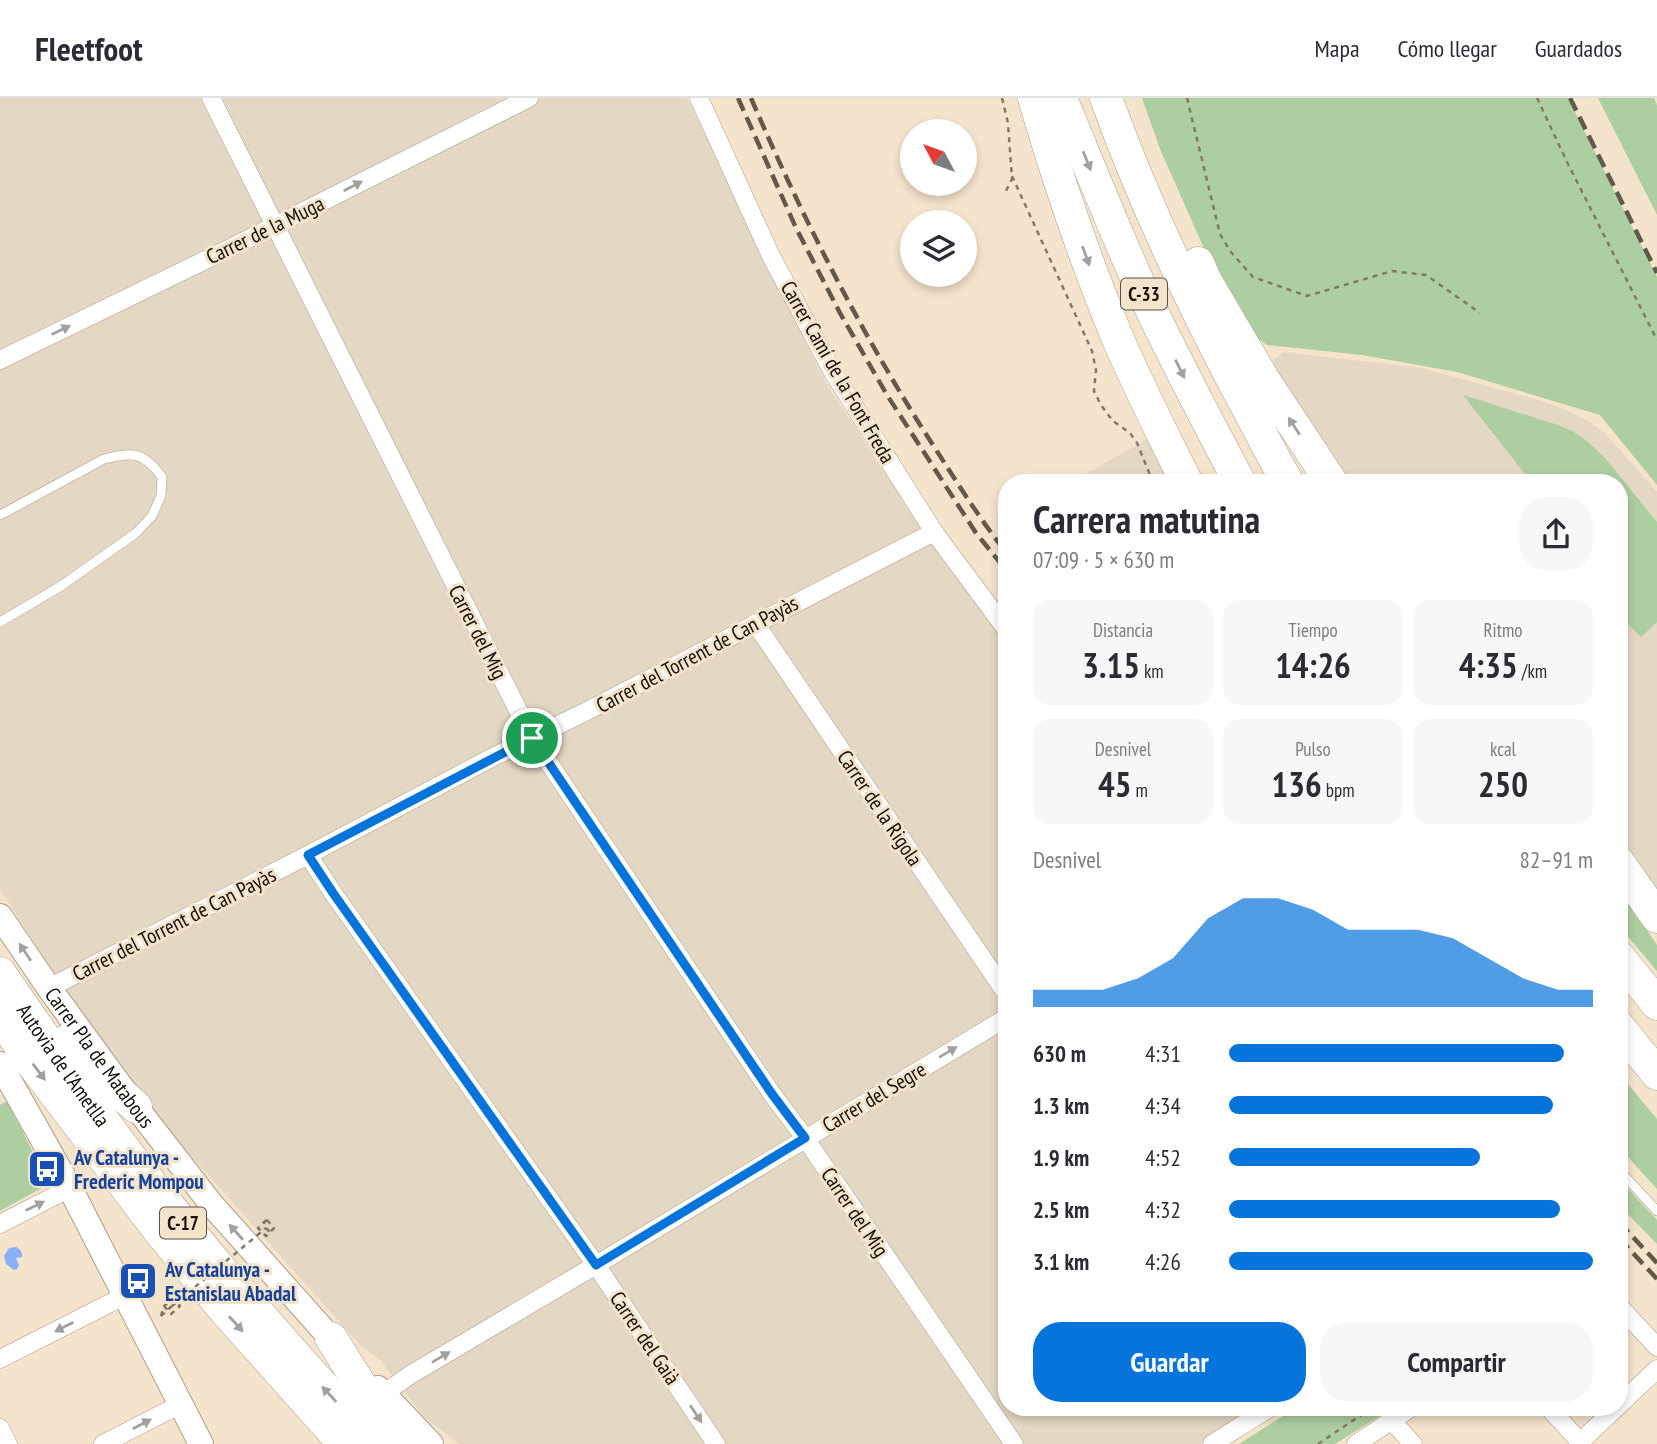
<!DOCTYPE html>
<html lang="es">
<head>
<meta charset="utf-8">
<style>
	body { margin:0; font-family:"PT Sans Narrow",sans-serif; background:#f7f7f7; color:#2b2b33; height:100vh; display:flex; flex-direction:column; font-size:26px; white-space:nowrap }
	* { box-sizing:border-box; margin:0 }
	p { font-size:23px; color:#7c7c81 }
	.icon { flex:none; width:38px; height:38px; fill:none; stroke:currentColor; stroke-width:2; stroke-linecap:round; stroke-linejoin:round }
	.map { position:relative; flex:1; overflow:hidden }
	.details { position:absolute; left:998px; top:376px; width:630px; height:942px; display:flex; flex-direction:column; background:#fff; border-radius:28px; box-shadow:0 4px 10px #0003 }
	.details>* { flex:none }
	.needle { width:46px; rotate:311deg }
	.buttons { position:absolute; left:900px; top:21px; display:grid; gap:14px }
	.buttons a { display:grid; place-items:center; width:77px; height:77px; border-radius:50%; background:#fff; box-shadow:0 4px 10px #0003; font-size:35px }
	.pin { position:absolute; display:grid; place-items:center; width:60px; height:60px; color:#fff; margin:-30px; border:4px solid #fff; border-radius:50%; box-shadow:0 2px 7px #0007 }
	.round { display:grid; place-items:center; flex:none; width:74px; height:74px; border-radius:28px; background:#f7f7f7 }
	.headline { display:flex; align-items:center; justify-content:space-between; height:119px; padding:0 35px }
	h1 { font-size:38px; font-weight:700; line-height:52px }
	.metrics { display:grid; grid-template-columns:repeat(3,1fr); gap:10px; height:119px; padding:7px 35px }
	.metrics div { display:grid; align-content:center; border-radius:18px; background:#f7f7f7; text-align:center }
	.metrics b { font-size:35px; font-weight:700 }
	.metrics small { font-size:19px; font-weight:400 }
	.metrics p { font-size:19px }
	.chart { height:196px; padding:14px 35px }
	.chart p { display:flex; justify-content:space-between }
	.chart svg { width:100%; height:126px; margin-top:7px; fill:#0774dc; opacity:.7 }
	.action { display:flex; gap:14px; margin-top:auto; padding:14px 35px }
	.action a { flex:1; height:80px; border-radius:28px; background:#0774dc; color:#fff; font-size:28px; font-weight:700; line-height:80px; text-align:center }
	.action a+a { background:#f7f7f7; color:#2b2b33 }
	ul { padding:0 35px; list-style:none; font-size:23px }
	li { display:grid; grid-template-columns:112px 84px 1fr; align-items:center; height:52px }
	li i { height:18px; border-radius:9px; background:#0774dc }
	header { display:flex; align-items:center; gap:42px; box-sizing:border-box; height:98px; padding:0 35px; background:#fff; border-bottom:2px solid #e1e1e2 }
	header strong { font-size:33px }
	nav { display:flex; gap:38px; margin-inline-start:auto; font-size:24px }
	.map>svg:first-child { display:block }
	.industrial { fill:#e4d7c3 }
	.green { fill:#adcea1 }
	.water { fill:#8aaff5 }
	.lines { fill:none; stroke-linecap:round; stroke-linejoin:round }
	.lane-casing { stroke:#ae9e88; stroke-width:10 }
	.street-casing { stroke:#ae9e88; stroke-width:19 }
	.secondary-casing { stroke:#ae9e88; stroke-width:26 }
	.highway-casing { stroke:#ae9e88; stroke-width:33 }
	.path { stroke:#837868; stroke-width:2.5; stroke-dasharray:5 5; stroke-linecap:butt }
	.lane { stroke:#fff; stroke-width:9 }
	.street { stroke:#fff; stroke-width:18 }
	.secondary { stroke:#fff; stroke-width:24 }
	.highway { stroke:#fff; stroke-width:32 }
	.rail { stroke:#62594b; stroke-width:4.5; stroke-dasharray:14 7; stroke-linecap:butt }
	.path-bridge { stroke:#837868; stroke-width:2.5; stroke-dasharray:5 5; stroke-linecap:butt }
	.oneway { fill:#a29f9c }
	.route-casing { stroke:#fff; stroke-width:14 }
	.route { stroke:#0774dc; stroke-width:9 }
	.labels { text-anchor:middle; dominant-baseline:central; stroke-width:6; stroke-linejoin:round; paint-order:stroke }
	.shield { fill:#f5e4cc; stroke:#595043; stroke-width:2 }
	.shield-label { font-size:19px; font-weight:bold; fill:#161008 }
	.street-label { font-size:21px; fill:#161008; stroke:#f5e4cc }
	.transit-label { font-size:21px; font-weight:bold; fill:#164399; stroke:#f5e4cc; text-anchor:start }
</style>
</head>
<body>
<header>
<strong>Fleetfoot</strong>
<nav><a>Mapa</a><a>Cómo llegar</a><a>Guardados</a></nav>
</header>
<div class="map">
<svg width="1657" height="1346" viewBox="0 0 1657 1346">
	<rect width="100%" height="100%" fill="#f5e4cc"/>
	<g class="industrial">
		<polygon points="0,0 687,0 827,287 947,469 1006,539 1006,1309 1259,1309 1200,1346 459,1346 425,1320 380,1262 360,1247 178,1043 98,943 0,791"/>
		<polygon points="1283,254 1422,270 1545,304 1566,312 1588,323 1605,335 1657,394 1657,831 1619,776 1619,385 1324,385 1253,279"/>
		<polygon points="1149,340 1196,385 1070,385"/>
	</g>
	<g class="green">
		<polygon points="1142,0 1568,0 1657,179 1657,387 1600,317 1457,274 1362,257 1267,247 1237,225 1160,51"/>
		<polygon points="1598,0 1654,0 1657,7 1657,117"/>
		<polygon points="1463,297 1558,327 1574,334 1587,343 1605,360 1657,424 1657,524 1641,539 1624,522 1619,527 1619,385 1532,385"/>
		<polygon points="1619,790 1657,847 1657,873 1619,828"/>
		<polygon points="1619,975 1657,1021 1657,1091 1619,1049"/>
		<polygon points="7,1003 49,1086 0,1113 0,1007"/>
		<polygon points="1619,1081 1657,1122 1657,1146 1619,1107"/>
		<polygon points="1297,1309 1394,1309 1335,1346 1239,1346"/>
	</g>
	<path class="water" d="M 16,1149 C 20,1151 23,1154 22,1159 L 16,1160 L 19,1167 L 17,1171 L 14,1172 L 6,1166 L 4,1158 L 9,1150 Z"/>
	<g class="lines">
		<defs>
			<g id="lane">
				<path d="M 0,417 L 104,361 C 133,354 143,353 162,379 L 161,398 L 152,418 L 136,435 L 61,488 L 0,524"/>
				<polyline points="1619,1072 1657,1113"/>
			</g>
			<g id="street">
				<polyline points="211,0 532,640 772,996 805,1040 1014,1346"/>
				<polyline points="699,0 771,158 834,276 934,434 1006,531"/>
				<polyline points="0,262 224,153 529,0"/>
				<polyline points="755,525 1006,895"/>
				<polyline points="308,757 333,795 596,1167 716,1346"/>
				<polyline points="49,890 308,757 493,659 589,612 934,434"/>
				<polyline points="0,1126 70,1090"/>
				<polyline points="1619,1208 1657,1249"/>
				<polyline points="0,1261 124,1198"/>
				<polyline points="383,1296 410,1277 596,1167 1006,920"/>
				<polyline points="1619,1307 1657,1271"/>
				<polyline points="1548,1309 1582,1346"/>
				<polyline points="1392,1323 1413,1346"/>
				<polyline points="0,1330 8,1346"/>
				<polyline points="103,1346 181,1306"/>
				<polyline points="1212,1346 1271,1309"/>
				<polyline points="1356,1346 1412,1309"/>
				<polyline points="1578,1346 1617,1309"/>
			</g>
			<g id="secondary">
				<path id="s1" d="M 0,818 L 49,890 L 136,1009 L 212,1107 L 343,1254"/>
				<polyline points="0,966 70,1090 201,1346"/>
				<polyline points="378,1290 431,1346"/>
			</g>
			<g id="highway">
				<path d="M 1034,0 C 1058,82 1085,162 1118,241 C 1139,290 1163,337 1187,385"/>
				<path d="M 1061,0 C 1087,63 1112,126 1140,188 C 1171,255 1206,320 1240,385"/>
				<path d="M 1106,0 C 1143,102 1189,200 1240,296 C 1256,325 1271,356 1288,385"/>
				<polyline points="1198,165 1206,183 1264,282 1332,385"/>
				<polyline points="1619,765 1657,819"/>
				<polyline points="1619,859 1657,906"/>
				<path id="s2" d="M 0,875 C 45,940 89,1006 138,1069 C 213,1165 293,1257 376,1346"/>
				<polyline points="0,917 28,960 160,1134 227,1215 344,1346"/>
				<polyline points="1619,929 1657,976"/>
				<polyline points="66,943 75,955 136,1009"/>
				<polyline points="331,1240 361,1288 405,1346"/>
			</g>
		</defs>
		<use href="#lane" class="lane-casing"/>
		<use href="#street" class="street-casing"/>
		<use href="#secondary" class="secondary-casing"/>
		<use href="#highway" class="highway-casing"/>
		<g class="path">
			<polyline points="1002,0 1008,25 1012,81 1006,93"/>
			<polyline points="1187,0 1220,136 1230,153 1253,179 1307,198 1392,173 1426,177 1480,215"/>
			<polyline points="1537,0 1567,64 1657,242"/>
			<polyline points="1012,78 1092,253 1096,272 1094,293 1101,307 1113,323 1130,335 1137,345 1150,377"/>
			<polyline points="263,1125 267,1122"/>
			<polyline points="266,1130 272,1136"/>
			<polyline points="161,1218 164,1208 173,1200 177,1204"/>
			<polyline points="161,1218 172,1208"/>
			<polyline points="1318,1346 1373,1309"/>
		</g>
		<use href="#lane" class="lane"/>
		<use href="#street" class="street"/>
		<use href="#secondary" class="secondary"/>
		<use href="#highway" class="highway"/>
		<g class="rail">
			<polyline points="738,0 796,130 840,215 887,297 976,435 1006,472"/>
			<path d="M 751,0 C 802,119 861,235 931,344 C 955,381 978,419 1006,454"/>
			<polyline points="1570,0 1657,175"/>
			<polyline points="1619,1124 1657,1165"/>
			<polyline points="1619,1140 1657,1181"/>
		</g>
		<g class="path-bridge">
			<polygon points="267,1122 274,1130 266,1138 258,1130"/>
			<polyline points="164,1208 171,1216 180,1208 173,1200"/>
			<polyline points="172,1208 266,1130"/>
		</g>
	</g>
	<defs><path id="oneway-solid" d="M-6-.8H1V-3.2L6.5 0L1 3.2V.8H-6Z" transform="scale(1.75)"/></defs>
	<g class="oneway">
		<use href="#oneway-solid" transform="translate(1087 63) rotate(68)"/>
		<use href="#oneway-solid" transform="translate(353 88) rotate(-27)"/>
		<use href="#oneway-solid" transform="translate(1086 158) rotate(70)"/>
		<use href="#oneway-solid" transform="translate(61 232) rotate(-26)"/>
		<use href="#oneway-solid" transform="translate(1180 271) rotate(64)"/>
		<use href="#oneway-solid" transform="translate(1294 328) rotate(-123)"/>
		<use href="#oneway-solid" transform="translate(25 854) rotate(-124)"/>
		<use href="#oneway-solid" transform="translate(948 954) rotate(-31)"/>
		<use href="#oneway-solid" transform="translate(39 974) rotate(53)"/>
		<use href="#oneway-solid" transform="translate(35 1108) rotate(-26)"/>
		<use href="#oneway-solid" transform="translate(236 1134) rotate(-132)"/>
		<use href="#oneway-solid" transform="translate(236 1226) rotate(48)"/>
		<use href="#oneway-solid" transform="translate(64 1229) rotate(153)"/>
		<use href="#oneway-solid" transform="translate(441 1259) rotate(-31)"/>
		<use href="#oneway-solid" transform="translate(329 1296) rotate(-133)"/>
		<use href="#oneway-solid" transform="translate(696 1316) rotate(56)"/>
		<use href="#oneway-solid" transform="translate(142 1326) rotate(-27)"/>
	</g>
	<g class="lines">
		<defs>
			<polygon id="route" points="532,640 772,996 805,1040 596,1167 333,795 308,757"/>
		</defs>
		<use href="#route" class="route-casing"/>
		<use href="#route" class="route"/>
	</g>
	<defs>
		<symbol id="bus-square" viewBox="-11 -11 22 22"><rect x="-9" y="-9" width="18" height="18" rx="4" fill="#1a4fb4" stroke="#f5e4cc"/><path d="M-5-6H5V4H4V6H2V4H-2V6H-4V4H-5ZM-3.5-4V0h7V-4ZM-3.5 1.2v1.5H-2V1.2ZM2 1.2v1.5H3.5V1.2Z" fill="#fff"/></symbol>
	</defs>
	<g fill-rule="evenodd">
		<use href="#bus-square" x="25" y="1049" width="44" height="44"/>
		<use href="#bus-square" x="116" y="1161" width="44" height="44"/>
	</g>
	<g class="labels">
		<g class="shield">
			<rect x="1121" y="180.5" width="46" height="31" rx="5"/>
			<rect x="160" y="1109.5" width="46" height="31" rx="5"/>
		</g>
		<g class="shield-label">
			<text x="1144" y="196">C-33</text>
			<text x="183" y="1125">C-17</text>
		</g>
		<g class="street-label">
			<text transform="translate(265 132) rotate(-26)">Carrer de la Muga</text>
			<text transform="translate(838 274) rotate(60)">Carrer Camí de la Font Freda</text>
			<text transform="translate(478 534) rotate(63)">Carrer del Mig</text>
			<text transform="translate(697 556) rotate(-28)">Carrer del Torrent de Can Payàs</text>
			<text transform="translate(880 710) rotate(56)">Carrer de la Rigola</text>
			<text transform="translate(174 826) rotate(-27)">Carrer del Torrent de Can Payàs</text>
			<text stroke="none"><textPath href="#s1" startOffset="173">Carrer Pla de Matabous</textPath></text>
			<text stroke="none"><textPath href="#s2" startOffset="112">Autovia de l'Ametlla</textPath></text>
			<text transform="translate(874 999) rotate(-31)">Carrer del Segre</text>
			<text transform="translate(855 1114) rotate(56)">Carrer del Mig</text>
			<text transform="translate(645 1240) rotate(56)">Carrer del Gaià</text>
		</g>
		<g class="transit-label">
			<text x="74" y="1059">Av Catalunya -<tspan x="74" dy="24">Frederic Mompou</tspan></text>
			<text x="165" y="1171">Av Catalunya -<tspan x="165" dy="24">Estanislau Abadal</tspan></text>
		</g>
	</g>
</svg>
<div class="buttons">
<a><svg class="needle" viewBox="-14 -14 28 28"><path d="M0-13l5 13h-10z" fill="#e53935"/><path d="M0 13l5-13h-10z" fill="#7c7c81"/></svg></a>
<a><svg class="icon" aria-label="layers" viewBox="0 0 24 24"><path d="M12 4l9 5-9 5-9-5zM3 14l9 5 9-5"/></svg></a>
</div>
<div class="pin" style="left:532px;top:640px;background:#1e9e55"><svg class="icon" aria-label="arrive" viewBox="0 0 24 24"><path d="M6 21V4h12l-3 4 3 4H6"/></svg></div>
<section class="details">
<div class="headline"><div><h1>Carrera matutina</h1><p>07:09 · 5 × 630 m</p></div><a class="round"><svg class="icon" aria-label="share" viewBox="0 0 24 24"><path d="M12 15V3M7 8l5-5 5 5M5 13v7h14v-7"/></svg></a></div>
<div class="metrics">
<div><p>Distancia</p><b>3.15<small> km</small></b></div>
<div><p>Tiempo</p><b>14:26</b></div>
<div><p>Ritmo</p><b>4:35<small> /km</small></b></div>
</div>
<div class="metrics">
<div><p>Desnivel</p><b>45<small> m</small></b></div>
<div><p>Pulso</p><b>136<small> bpm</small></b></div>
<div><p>kcal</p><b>250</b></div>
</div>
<div class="chart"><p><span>Desnivel</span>82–91 m</p>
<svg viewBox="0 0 160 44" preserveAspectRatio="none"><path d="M0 44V38L10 38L20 38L30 34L40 27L50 13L60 6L70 6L80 10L90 17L100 17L110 17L120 20L130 27L140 34L150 38L160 38V44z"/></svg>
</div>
<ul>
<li><b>630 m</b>4:31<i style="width:92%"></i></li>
<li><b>1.3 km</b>4:34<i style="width:89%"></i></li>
<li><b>1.9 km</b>4:52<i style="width:69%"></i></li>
<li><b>2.5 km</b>4:32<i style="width:91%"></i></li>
<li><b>3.1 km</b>4:26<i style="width:100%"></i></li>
</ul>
<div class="action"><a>Guardar</a><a>Compartir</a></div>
</section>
</div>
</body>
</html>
